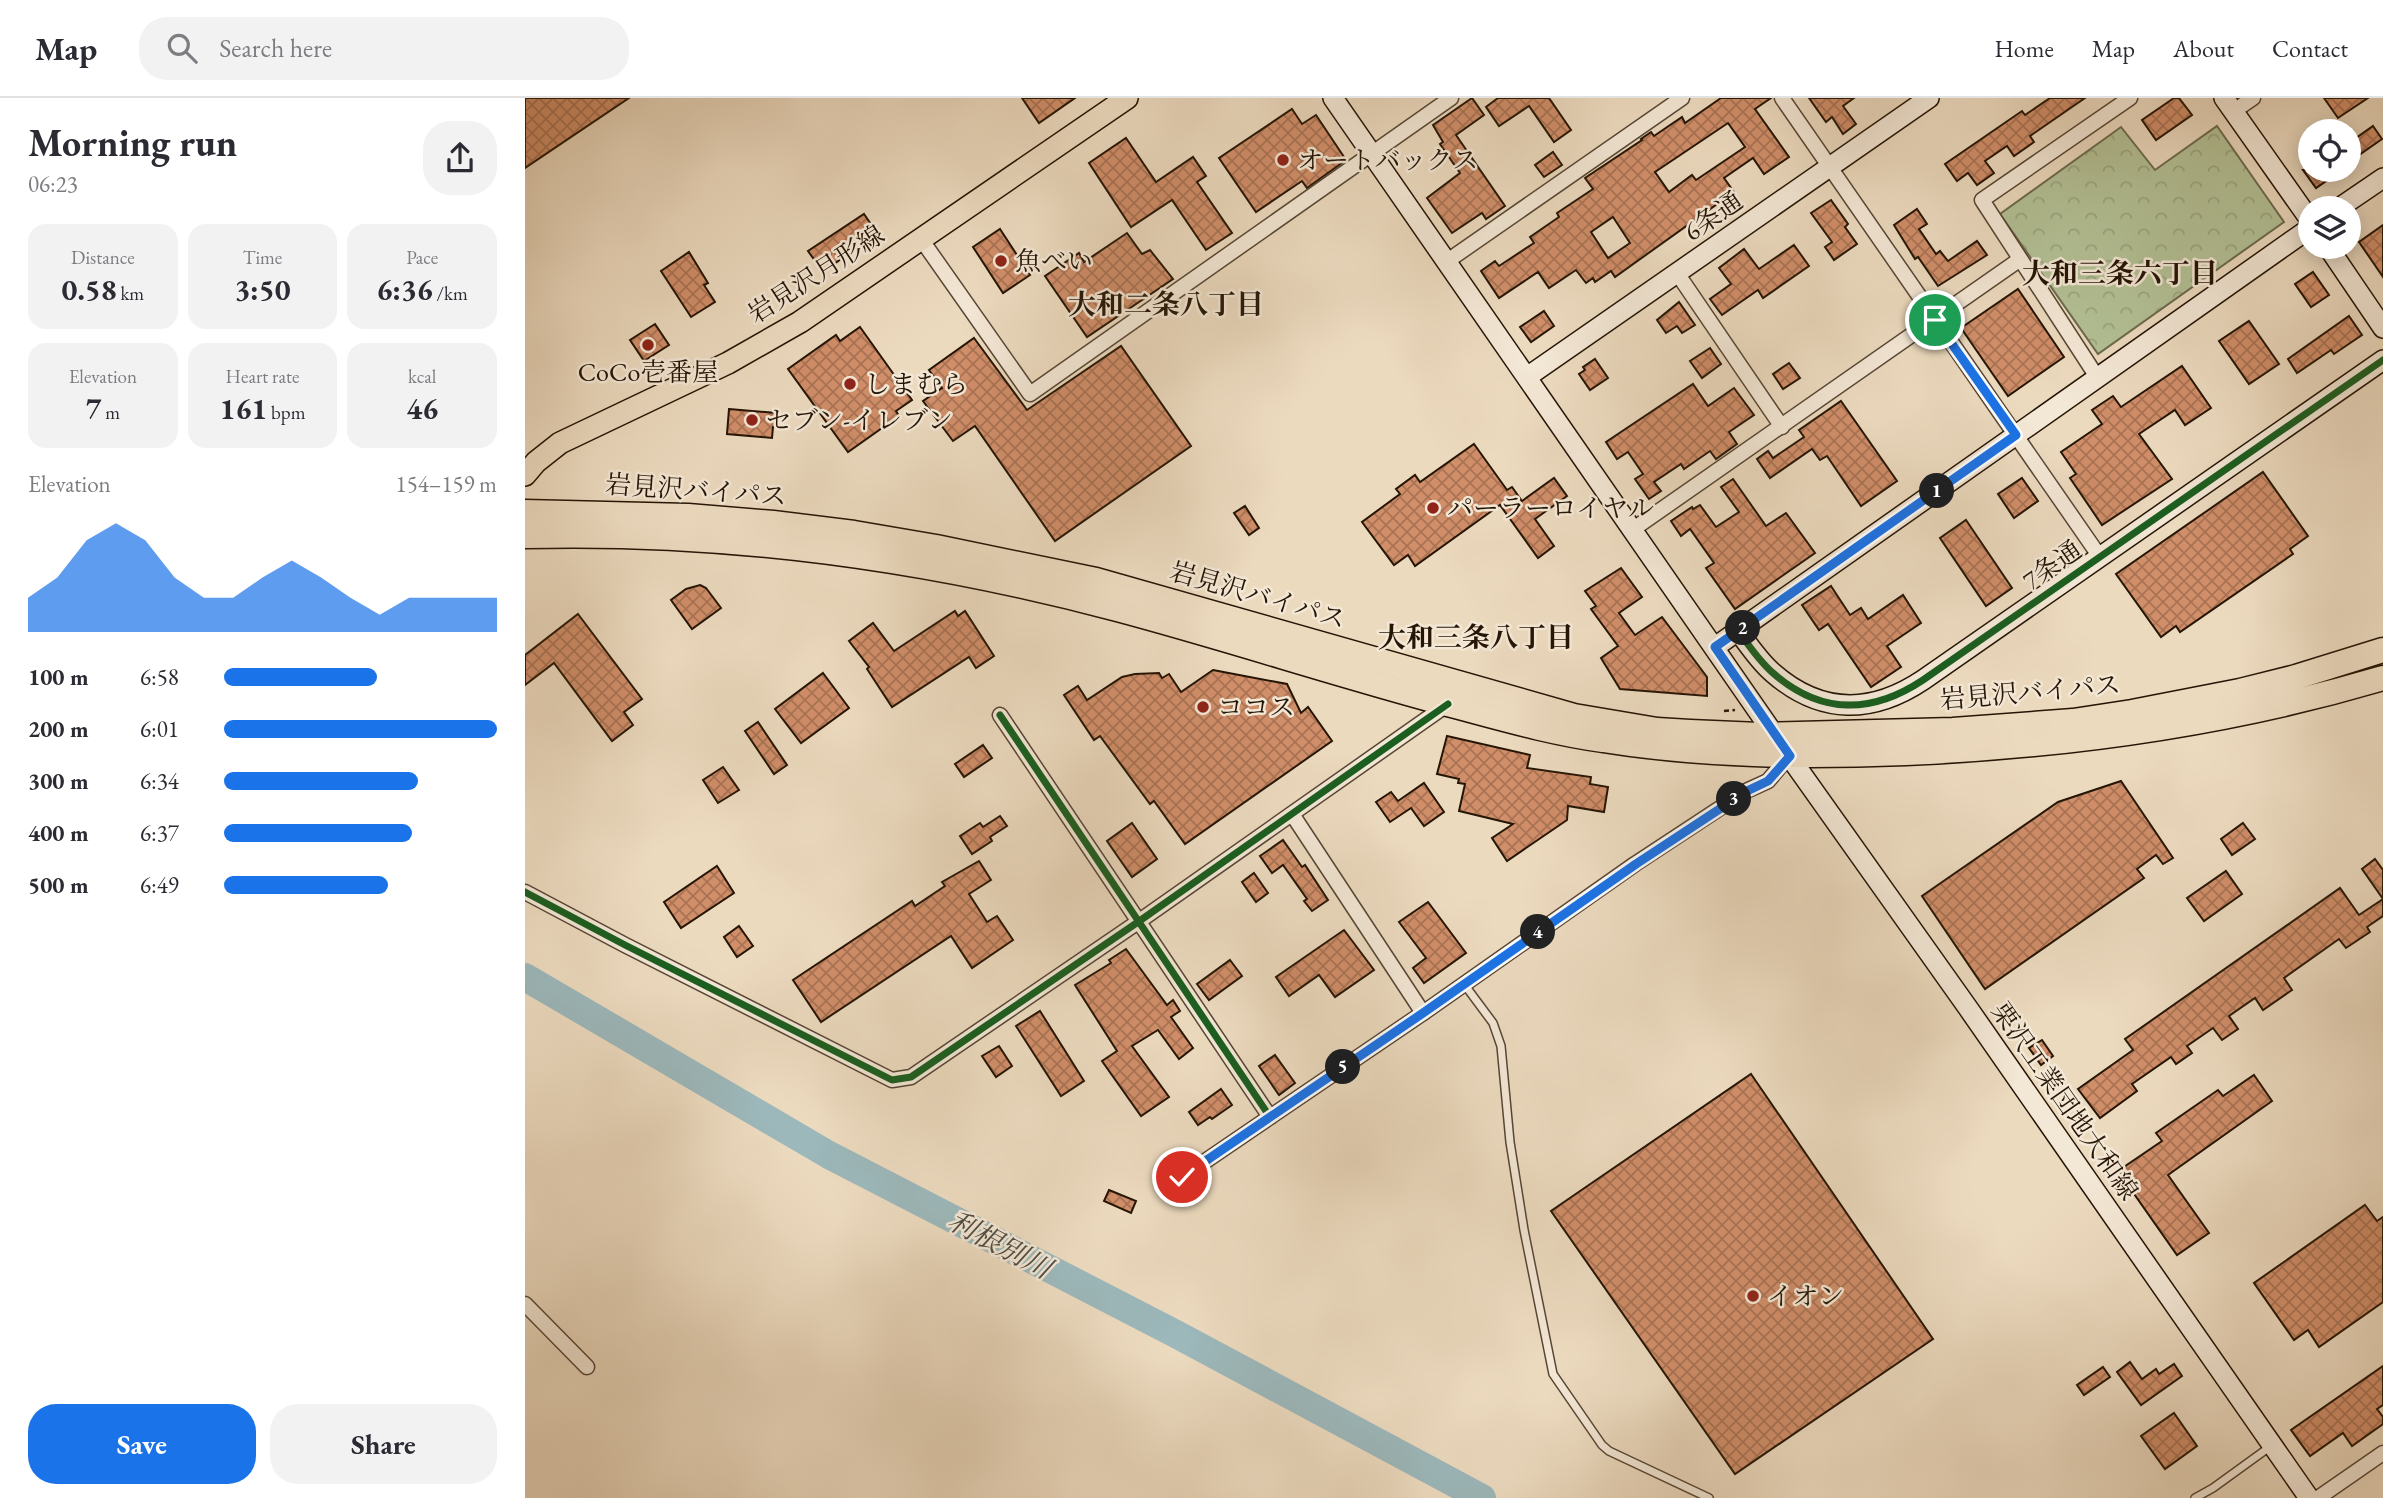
<!DOCTYPE html>
<html lang="en">
<head>
<meta charset="utf-8">
<style>
	body { margin:0; font-family:"EB Garamond","Noto Serif JP",serif; background:#f2f2f3; color:#2b2b33; height:100vh; display:flex; flex-direction:column; font-size:26px; white-space:nowrap }
	* { box-sizing:border-box; margin:0 }
	p { font-size:23px; color:#7c7c81 }
	.icon { flex:none; width:38px; height:38px; fill:none; stroke:currentColor; stroke-width:2; stroke-linecap:round; stroke-linejoin:round }
	.map { position:relative; flex:1; overflow:hidden }
	.sheet { display:flex; flex-direction:column; background:#fff; width:525px }
	.sheet>* { flex:none }
	.fabs { position:absolute; left:1773px; top:21px; display:grid; gap:14px }
	.fabs a { display:grid; place-items:center; width:63px; height:63px; border-radius:50%; background:#fff; box-shadow:0 4px 18px #0003; font-size:35px }
	.pin { position:absolute; display:grid; place-items:center; width:60px; height:60px; color:#fff; margin:-30px; border:4px solid #fff; border-radius:50%; box-shadow:0 2px 7px #0007 }
	.km { position:absolute; width:35px; height:35px; margin:-18px; border-radius:50%; background:#222; color:#fff; font-size:19px; line-height:35px; text-align:center }
	.round { display:grid; place-items:center; flex:none; width:74px; height:74px; border-radius:28px; background:#f2f2f3 }
	.summary { display:flex; align-items:center; justify-content:space-between; height:119px; padding:0 28px }
	h1 { font-size:38px; font-weight:700; line-height:52px }
	.stats { display:grid; grid-template-columns:repeat(3,1fr); gap:10px; height:119px; padding:7px 28px }
	.stats div { display:grid; align-content:center; border-radius:18px; background:#f2f2f3; text-align:center }
	.stats b { font-size:30px; font-weight:700 }
	.stats small { font-size:19px; font-weight:400 }
	.stats p { font-size:19px }
	.chart { height:196px; padding:14px 28px }
	.chart p { display:flex; justify-content:space-between }
	.chart svg { width:100%; height:126px; margin-top:7px; fill:#1a73e8; opacity:.7 }
	.action { display:flex; gap:14px; margin-top:auto; padding:14px 28px }
	.action a { flex:1; height:80px; border-radius:28px; background:#1a73e8; color:#fff; font-size:28px; font-weight:700; line-height:80px; text-align:center }
	.action a+a { background:#f2f2f3; color:#2b2b33 }
	ul { padding:0 28px; list-style:none; font-size:23px }
	li { display:grid; grid-template-columns:112px 84px 1fr; align-items:center; height:52px }
	li i { height:18px; border-radius:9px; background:#1a73e8 }
	header { display:flex; align-items:center; gap:42px; box-sizing:border-box; height:98px; padding:0 35px; background:#fff; border-bottom:2px solid #e1e1e2 }
	header strong { font-size:33px }
	nav { display:flex; gap:38px; margin-inline-start:auto; font-size:24px }
	.search { width:490px; height:63px; background:#f2f2f3; display:flex; align-items:center; gap:18px; box-sizing:border-box; padding:0 24px; border-radius:28px; color:#7c7c81; font-size:26px }
	main { display:flex; flex:1; min-height:0 }
	.map>svg:first-child { display:block }
	.park { fill:url(#park-crowns); stroke:#6c6b4e; stroke-width:2 }
	.lines { fill:none; stroke-linecap:round; stroke-linejoin:round }
	.river { stroke:#9cb8bb; stroke-width:28 }
	.building { fill:url(#building-cross-hatch); stroke:#251505; stroke-width:2; fill-rule:evenodd }
	.lane-casing { stroke:#574634; stroke-width:10 }
	.street-casing { stroke:#574634; stroke-width:17 }
	.secondary-casing { stroke:#251505; stroke-width:22 }
	.primary-casing { stroke:#251505; stroke-width:24 }
	.highway-casing { stroke:#251505; stroke-width:27 }
	.path { stroke:#251505; stroke-width:2.5; stroke-dasharray:5 3.5; stroke-linecap:butt }
	.lane { stroke:#f3e7d5; stroke-width:7 }
	.street { stroke:#f3e7d5; stroke-width:14 }
	.secondary { stroke:#f3e7d5; stroke-width:19 }
	.primary { stroke:#ecdabf; stroke-width:21 }
	.highway { stroke:#ecdabf; stroke-width:24 }
	.cycleway-casing { stroke:#f3e7d5; stroke-width:11 }
	.cycleway { stroke:#1b5e20; stroke-width:7 }
	.route-casing { stroke:#fff; stroke-width:14 }
	.route { stroke:#1a73e8; stroke-width:9 }
	.poi-dot { fill:#8f2418; stroke:#f3e7d5; stroke-width:2.5 }
	.labels { text-anchor:middle; dominant-baseline:central; stroke-width:5; stroke-linejoin:round; paint-order:stroke }
	.poi-label { font-size:26px; fill:#251505; stroke:#f3e7d5; text-anchor:start }
	.street-label { font-size:26px; fill:#251505; stroke:#f3e7d5 }
	.neighbourhood-label { font-size:28px; font-weight:bold; fill:#251505; stroke:#f3e7d5 }
	.water-label { font-size:28px; font-style:italic; fill:#4f4e45; stroke:#f3e7d5 }
</style>
</head>
<body>
<header>
<strong>Map</strong>
<div class="search"><svg class="icon" aria-label="search" viewBox="0 0 24 24"><circle cx="10" cy="10" r="6"/><path d="M15 15l6 6"/></svg>Search here</div>
<nav><a>Home</a><a>Map</a><a>About</a><a>Contact</a></nav>
</header>
<main>
<section class="sheet">
<div class="summary"><div><h1>Morning run</h1><p>06:23</p></div><a class="round"><svg class="icon" aria-label="share" viewBox="0 0 24 24"><path d="M12 15V3M7 8l5-5 5 5M5 13v7h14v-7"/></svg></a></div>
<div class="stats">
<div><p>Distance</p><b>0.58<small> km</small></b></div>
<div><p>Time</p><b>3:50</b></div>
<div><p>Pace</p><b>6:36<small> /km</small></b></div>
</div>
<div class="stats">
<div><p>Elevation</p><b>7<small> m</small></b></div>
<div><p>Heart rate</p><b>161<small> bpm</small></b></div>
<div><p>kcal</p><b>46</b></div>
</div>
<div class="chart"><p><span>Elevation</span>154–159 m</p>
<svg viewBox="0 0 160 44" preserveAspectRatio="none"><path d="M0 44V32L10 25L20 12L30 6L40 12L50 25L60 32L70 32L80 25L90 19L100 25L110 32L120 38L130 32L140 32L150 32L160 32V44z"/></svg>
</div>
<ul>
<li><b>100 m</b>6:58<i style="width:56%"></i></li>
<li><b>200 m</b>6:01<i style="width:100%"></i></li>
<li><b>300 m</b>6:34<i style="width:71%"></i></li>
<li><b>400 m</b>6:37<i style="width:69%"></i></li>
<li><b>500 m</b>6:49<i style="width:60%"></i></li>
</ul>
<div class="action"><a>Save</a><a>Share</a></div>
</section>
<div class="map">
<svg width="1858" height="1400" viewBox="0 0 1858 1400">
	<defs>
		<pattern id="park-crowns" width="20" height="18" patternUnits="userSpaceOnUse" patternTransform="scale(1.75)"><rect width="20" height="18" fill="#b3c196"/><path d="M2 6a3 3 0 1 1 6 0M12 15a3 3 0 1 1 6 0" fill="none" stroke="#9aa580"/></pattern>
		<pattern id="building-cross-hatch" width="8" height="8" patternUnits="userSpaceOnUse" patternTransform="scale(1.75)"><rect width="8" height="8" fill="#d08e69"/><path d="M0 0l8 8M0 8l8-8" fill="none" stroke="#a97354"/></pattern>
	</defs>
	<rect width="100%" height="100%" fill="#ecdabf"/>
	<filter id="stains"><feTurbulence type="fractalNoise" baseFrequency=".00286" numOctaves="4"/><feColorMatrix values="0 0 0 0 .2 0 0 0 0 .09 0 0 0 0 .02 0 0 0 .5 -.17"/></filter>
	<radialGradient id="worn" r=".72"><stop offset=".6" stop-color="#630" stop-opacity="0"/><stop offset="1" stop-color="#630" stop-opacity=".3"/></radialGradient>
	<polygon class="park" points="1692,28 1759,124 1573,256 1475,116 1596,29 1630,72"/>
	<g class="lines">
		<polyline class="river" points="0,879 304,1057 649,1235 957,1400"/>
	</g>
	<g class="building">
		<polygon points="0,0 104,0 0,70"/>
		<polygon points="497,0 550,0 514,25"/>
		<polygon points="947,0 959,17 931,37 980,108 961,121 957,115 927,135 902,100 935,75 915,46 918,44 908,27"/>
		<polygon points="973,0 1024,0 1046,32 1029,44 1004,8 974,28 961,9"/>
		<path d="M 1196,0 L 1246,0 L 1230,11 L 1264,59 L 1239,76 L 1228,60 L 1199,80 L 1209,94 L 1090,179 L 1086,173 L 1070,184 L 1068,180 L 1061,185 L 1051,172 L 1024,190 L 1013,174 L 974,200 L 956,173 L 970,163 L 974,168 L 1009,145 L 1005,139 L 1034,119 L 1032,115 L 1068,91 L 1060,80 L 1117,42 L 1116,41 L 1126,34 L 1129,38 L 1157,19 L 1160,25 ZM 1203,25 L 1220,49 L 1171,82 L 1167,77 L 1144,94 L 1130,74 ZM 1088,119 L 1105,145 L 1083,160 L 1066,134 Z"/>
		<polygon points="1284,0 1329,0 1318,8 1331,26 1318,36 1307,19 1301,24"/>
		<polygon points="1525,0 1560,0 1505,38 1509,44 1489,58 1482,48 1460,63 1469,75 1452,87 1443,75 1432,83 1420,66 1497,13 1500,17"/>
		<polygon points="1649,0 1654,0 1667,17 1631,42 1617,22"/>
		<polygon points="1799,0 1843,0 1813,20"/>
		<polygon points="767,11 777,26 791,17 821,62 782,90 777,83 731,114 694,60"/>
		<polygon points="1848,28 1857,41 1824,64 1824,45"/>
		<polygon points="601,40 631,84 668,59 681,78 672,84 707,135 681,152 647,102 606,129 564,65"/>
		<polygon points="1028,54 1037,67 1019,79 1010,67"/>
		<polygon points="1778,72 1817,72 1791,90"/>
		<polygon points="1306,102 1323,126 1320,129 1332,146 1309,162 1300,149 1307,144 1286,115"/>
		<polygon points="1392,111 1402,126 1394,131 1411,156 1415,153 1423,163 1452,143 1462,157 1413,188 1393,159 1390,161 1369,127"/>
		<polygon points="339,116 352,135 298,174 283,153"/>
		<polygon points="1858,127 1858,179 1834,144"/>
		<polygon points="475,131 505,177 478,195 448,149"/>
		<polygon points="602,135 617,156 625,152 648,181 562,239 520,178 554,155 559,164"/>
		<polygon points="1269,147 1284,168 1238,200 1233,192 1197,217 1185,201 1206,186 1194,170 1219,151 1234,171"/>
		<polygon points="164,154 183,185 179,187 190,204 166,219 136,173"/>
		<polygon points="1788,174 1804,197 1786,209 1770,186"/>
		<polygon points="1493,191 1539,259 1483,298 1436,230"/>
		<polygon points="1154,204 1170,227 1157,235 1152,228 1141,235 1132,222"/>
		<polygon points="1019,213 1029,228 1006,244 995,229"/>
		<polygon points="1824,218 1837,237 1809,256 1806,252 1772,275 1763,261"/>
		<polygon points="1724,223 1754,266 1724,286 1694,243"/>
		<polygon points="130,226 144,247 119,263 105,242"/>
		<polygon points="335,229 387,302 371,313 374,318 323,354 263,271 311,237 315,243"/>
		<polygon points="449,240 502,312 596,248 666,348 530,443 450,328 428,343 398,303 417,290 404,272"/>
		<polygon points="1185,250 1196,266 1177,280 1165,263"/>
		<polygon points="1070,261 1083,280 1065,292 1054,276 1060,272 1058,269"/>
		<polygon points="1264,265 1275,280 1258,291 1248,276"/>
		<polygon points="1657,268 1686,310 1660,327 1650,312 1614,336 1647,381 1577,427 1545,380 1551,376 1536,354 1577,326 1567,312 1588,298 1596,309"/>
		<polygon points="1168,286 1183,308 1209,290 1229,317 1204,334 1212,346 1191,361 1185,353 1159,371 1156,366 1129,384 1136,393 1124,401 1110,381 1118,376 1103,354 1092,361 1081,344"/>
		<polygon points="1316,303 1372,383 1336,408 1302,358 1295,362 1287,351 1245,380 1232,361 1243,353 1248,360 1279,339 1274,332"/>
		<polygon points="204,311 252,315 251,329 248,329 247,340 202,336"/>
		<polygon points="949,346 982,392 987,389 997,403 1029,380 1042,398 1010,421 1029,448 1013,460 975,407 890,468 883,457 869,467 837,424 875,396 871,391 890,377 895,384"/>
		<polygon points="1738,374 1783,438 1765,451 1768,456 1655,534 1651,528 1636,539 1591,476"/>
		<polygon points="1497,380 1513,403 1489,420 1473,396"/>
		<polygon points="1208,381 1241,428 1261,415 1290,455 1210,511 1181,470 1189,465 1165,431 1156,438 1146,423 1167,409 1168,411 1175,407 1191,429 1214,414 1196,389"/>
		<polygon points="720,408 734,430 724,437 709,415"/>
		<polygon points="1441,422 1487,490 1461,508 1415,440"/>
		<polygon points="1096,470 1117,499 1094,515 1110,537 1137,519 1182,579 1182,598 1095,591 1076,560 1093,548 1066,511 1071,508 1060,493"/>
		<polygon points="175,487 181,490 196,510 167,531 146,502 161,491"/>
		<polygon points="1306,488 1325,517 1336,510 1343,521 1378,497 1396,525 1362,548 1376,569 1346,589 1303,526 1294,532 1277,507"/>
		<polygon points="430,513 433,518 440,513 469,558 451,570 444,559 367,609 342,571 344,569 324,543 348,525 369,553"/>
		<polygon points="53,516 117,601 99,614 108,627 87,643 29,565 0,587 0,557"/>
		<polygon points="688,572 762,586 776,615 783,609 807,643 660,746 629,703 625,706 575,638 569,642 539,597 553,588 562,602 597,579 610,576 634,575 637,580 644,576 656,594"/>
		<polygon points="298,575 324,610 276,645 250,611"/>
		<polygon points="233,624 262,667 249,676 220,633"/>
		<polygon points="922,638 1005,657 1002,670 1066,679 1065,686 1083,689 1079,714 1043,708 1042,722 982,763 967,740 988,726 934,713 940,686 933,685 934,681 912,676"/>
		<polygon points="458,647 467,660 439,679 430,666"/>
		<polygon points="198,669 214,692 193,705 178,682"/>
		<polygon points="1596,683 1648,760 1638,766 1631,757 1612,771 1619,780 1460,891 1397,798 1533,704"/>
		<polygon points="899,685 919,714 899,728 886,710 865,724 851,704 866,694 873,703"/>
		<polygon points="475,718 482,728 465,739 467,743 447,756 435,738 455,725 458,729"/>
		<polygon points="607,725 632,761 607,779 582,743"/>
		<polygon points="1718,725 1730,741 1707,757 1696,741"/>
		<polygon points="758,742 777,769 780,767 803,802 787,813 779,803 782,801 758,767 747,775 735,758"/>
		<polygon points="1850,761 1858,772 1858,818 1842,829 1845,834 1821,850 1814,841 1759,880 1767,892 1738,912 1730,900 1704,918 1713,931 1697,942 1688,930 1662,948 1667,955 1651,966 1646,959 1607,986 1612,993 1575,1020 1553,991 1608,952 1600,941 1815,790 1834,817 1858,801 1837,771"/>
		<polygon points="454,763 466,782 444,796 462,824 472,818 488,842 447,870 426,838 296,924 268,882 387,803 390,808 420,788 417,784"/>
		<polygon points="192,768 209,795 156,830 139,804"/>
		<polygon points="1701,773 1717,796 1679,823 1662,800"/>
		<polygon points="729,775 743,795 731,804 717,784"/>
		<polygon points="903,804 941,855 899,885 888,870 901,860 874,824"/>
		<polygon points="214,828 228,848 212,859 199,839"/>
		<polygon points="819,832 849,872 810,899 794,877 764,898 751,879"/>
		<polygon points="601,851 642,907 648,902 655,913 646,919 668,950 654,961 633,932 607,948 644,999 616,1018 577,963 592,953 550,887 586,865 584,862"/>
		<polygon points="705,862 717,878 684,902 672,886"/>
		<polygon points="515,913 559,983 536,998 491,928"/>
		<polygon points="1517,942 1528,958 1516,967 1504,950"/>
		<polygon points="474,948 487,968 471,979 457,958"/>
		<polygon points="750,957 770,985 754,997 734,968"/>
		<polygon points="1226,976 1408,1241 1210,1376 1026,1113"/>
		<polygon points="1729,977 1747,1003 1643,1077 1684,1135 1652,1157 1593,1073 1637,1043 1631,1035 1693,992 1698,998"/>
		<polygon points="696,991 707,1007 687,1021 685,1019 673,1027 664,1014"/>
		<polygon points="584,1092 611,1103 606,1115 579,1103"/>
		<polygon points="1840,1107 1852,1123 1858,1119 1858,1204 1794,1249 1783,1232 1769,1242 1729,1185"/>
		<polygon points="1605,1264 1617,1281 1631,1271 1634,1276 1649,1266 1657,1278 1616,1307 1592,1274"/>
		<polygon points="1858,1268 1858,1307 1852,1311 1858,1319 1858,1326 1827,1348 1818,1335 1785,1358 1766,1332"/>
		<polygon points="1578,1269 1585,1279 1559,1297 1552,1287"/>
		<polygon points="1649,1315 1672,1348 1640,1371 1616,1338"/>
	</g>
	<g class="lines">
		<defs>
			<g id="lane">
				<polyline points="939,886 968,925 976,948 985,1044 999,1132 1028,1276 1077,1347 1084,1353 1184,1400"/>
				<polyline points="1670,1400 1688,1390 1746,1348"/>
			</g>
			<g id="street">
				<polyline points="1257,0 1575,459"/>
				<polyline points="1709,13 1728,0"/>
				<polyline points="396,141 505,296 926,0"/>
				<polyline points="921,164 1157,0"/>
				<polyline points="1152,175 1257,329"/>
				<polyline points="1572,279 1457,102 1605,0"/>
				<polyline points="1107,432 1494,162"/>
				<polyline points="475,617 745,1019 898,915 1110,766 1221,693 1243,683 1264,658"/>
				<polyline points="767,716 898,915"/>
				<polyline points="0,794 100,847 367,982 386,979 613,824 923,606"/>
				<polyline points="657,1079 745,1019"/>
				<polyline points="0,1206 62,1269"/>
				<polyline points="1793,1400 1858,1355"/>
			</g>
			<g id="secondary">
				<polyline points="808,0 1264,658 1443,910 1784,1400"/>
				<polyline points="1699,0 1785,122"/>
				<polyline points="1814,110 1858,80"/>
				<polyline points="1803,149 1858,230"/>
				<polyline points="1002,279 1404,0"/>
				<path d="M 1214,534 C 1224,548 1235,564 1248,575 C 1296,617 1347,616 1398,582 L 1858,262"/>
				<polyline points="1190,549 1785,130"/>
			</g>
			<polyline id="primary" points="0,377 11,364 35,345 203,265 275,224 602,0"/>
			<g id="highway">
				<polyline points="0,414 163,418 248,425 329,435 411,449 571,482 1049,618 1132,632 1165,634 1234,637 1428,632 1548,623 1607,614 1715,593 1771,579 1858,552"/>
				<path d="M 0,438 C 199,433 400,460 592,511 C 705,541 816,578 930,608 C 979,621 1027,635 1078,642 C 1178,658 1279,659 1381,655 C 1542,648 1703,626 1858,580"/>
			</g>
		</defs>
		<use href="#lane" class="lane-casing"/>
		<use href="#street" class="street-casing"/>
		<use href="#secondary" class="secondary-casing"/>
		<use href="#primary" class="primary-casing"/>
		<use href="#highway" class="highway-casing"/>
		<polyline class="path" points="1199,613 1210,612"/>
		<use href="#lane" class="lane"/>
		<use href="#street" class="street"/>
		<use href="#secondary" class="secondary"/>
		<use href="#primary" class="primary"/>
		<use href="#highway" class="highway"/>
		<defs>
			<g id="cycleway">
				<path d="M 1214,534 C 1224,548 1235,564 1248,575 C 1296,617 1347,616 1398,582 L 1858,262"/>
				<polyline points="475,617 745,1019 898,915 1110,766 1221,693 1243,683 1264,658"/>
				<polyline points="0,794 100,847 367,982 386,979 613,824 923,606"/>
			</g>
		</defs>
		<use href="#cycleway" class="cycleway-casing"/>
		<use href="#cycleway" class="cycleway"/>
	</g>
	<g class="lines">
		<defs>
			<polyline id="route" points="657,1079 898,915 1111,766 1222,693 1243,683 1265,658 1190,549 1491,337 1410,222"/>
		</defs>
		<use href="#route" class="route-casing"/>
		<use href="#route" class="route"/>
	</g>
	<g class="poi-dot">
		<circle cx="758" cy="62" r="7"/>
		<circle cx="476" cy="163" r="7"/>
		<circle cx="123" cy="247" r="7"/>
		<circle cx="325" cy="286" r="7"/>
		<circle cx="227" cy="322" r="7"/>
		<circle cx="908" cy="410" r="7"/>
		<circle cx="678" cy="609" r="7"/>
		<circle cx="1228" cy="1198" r="7"/>
	</g>
	<g class="labels">
		<g class="poi-label">
			<text x="772" y="62">オートバックス</text>
			<text x="490" y="163">魚べい</text>
			<text x="123" y="274" text-anchor="middle">CoCo壱番屋</text>
			<text x="339" y="286">しまむら</text>
			<text x="241" y="322">セブン-イレブン</text>
			<text x="922" y="410">パーラーロイヤル</text>
			<text x="692" y="609">ココス</text>
			<text x="1242" y="1198">イオン</text>
		</g>
		<g class="street-label">
			<text transform="translate(1188 118) rotate(-35)">6条通</text>
			<text transform="translate(291 176) rotate(-33)">岩見沢月形線</text>
			<text transform="translate(171 392) rotate(4)">岩見沢バイパス</text>
			<text transform="translate(1527 467) rotate(-35)">7条通</text>
			<text transform="translate(733 497) rotate(16)">岩見沢バイパス</text>
			<text transform="translate(1505 594) rotate(-5)">岩見沢バイパス</text>
			<text transform="translate(1540 1003) rotate(55)">栗沢工業団地大和線</text>
		</g>
		<g class="neighbourhood-label">
			<text x="1595" y="175">大和三条六丁目</text>
			<text x="641" y="206">大和二条八丁目</text>
			<text x="951" y="539">大和三条八丁目</text>
		</g>
		<g class="water-label">
			<text transform="translate(475 1146) rotate(28)">利根別川</text>
		</g>
	</g>
	<rect width="100%" height="100%" filter="url(#stains)"/>
	<rect width="100%" height="100%" fill="url(#worn)"/>
</svg>
<div class="fabs">
<a><svg class="icon" aria-label="locate" viewBox="0 0 24 24"><circle cx="12" cy="12" r="6"/><path d="M12 2v4M12 18v4M2 12h4M18 12h4"/></svg></a>
<a><svg class="icon" aria-label="layers" viewBox="0 0 24 24"><path d="M12 4l9 5-9 5-9-5zM3 14l9 5 9-5"/></svg></a>
</div>
<div class="pin" style="left:1410px;top:222px;background:#1e9e55"><svg class="icon" aria-label="arrive" viewBox="0 0 24 24"><path d="M6 21V4h12l-3 4 3 4H6"/></svg></div>
<div class="pin" style="left:657px;top:1079px;background:#d93025"><svg class="icon" aria-label="check" viewBox="0 0 24 24"><path d="M5 12l5 5 9-10"/></svg></div>
<b class="km" style="left:1412px;top:393px">1</b>
<b class="km" style="left:1218px;top:530px">2</b>
<b class="km" style="left:1209px;top:701px">3</b>
<b class="km" style="left:1013px;top:834px">4</b>
<b class="km" style="left:818px;top:969px">5</b>
</div>
</main>
</body>
</html>
